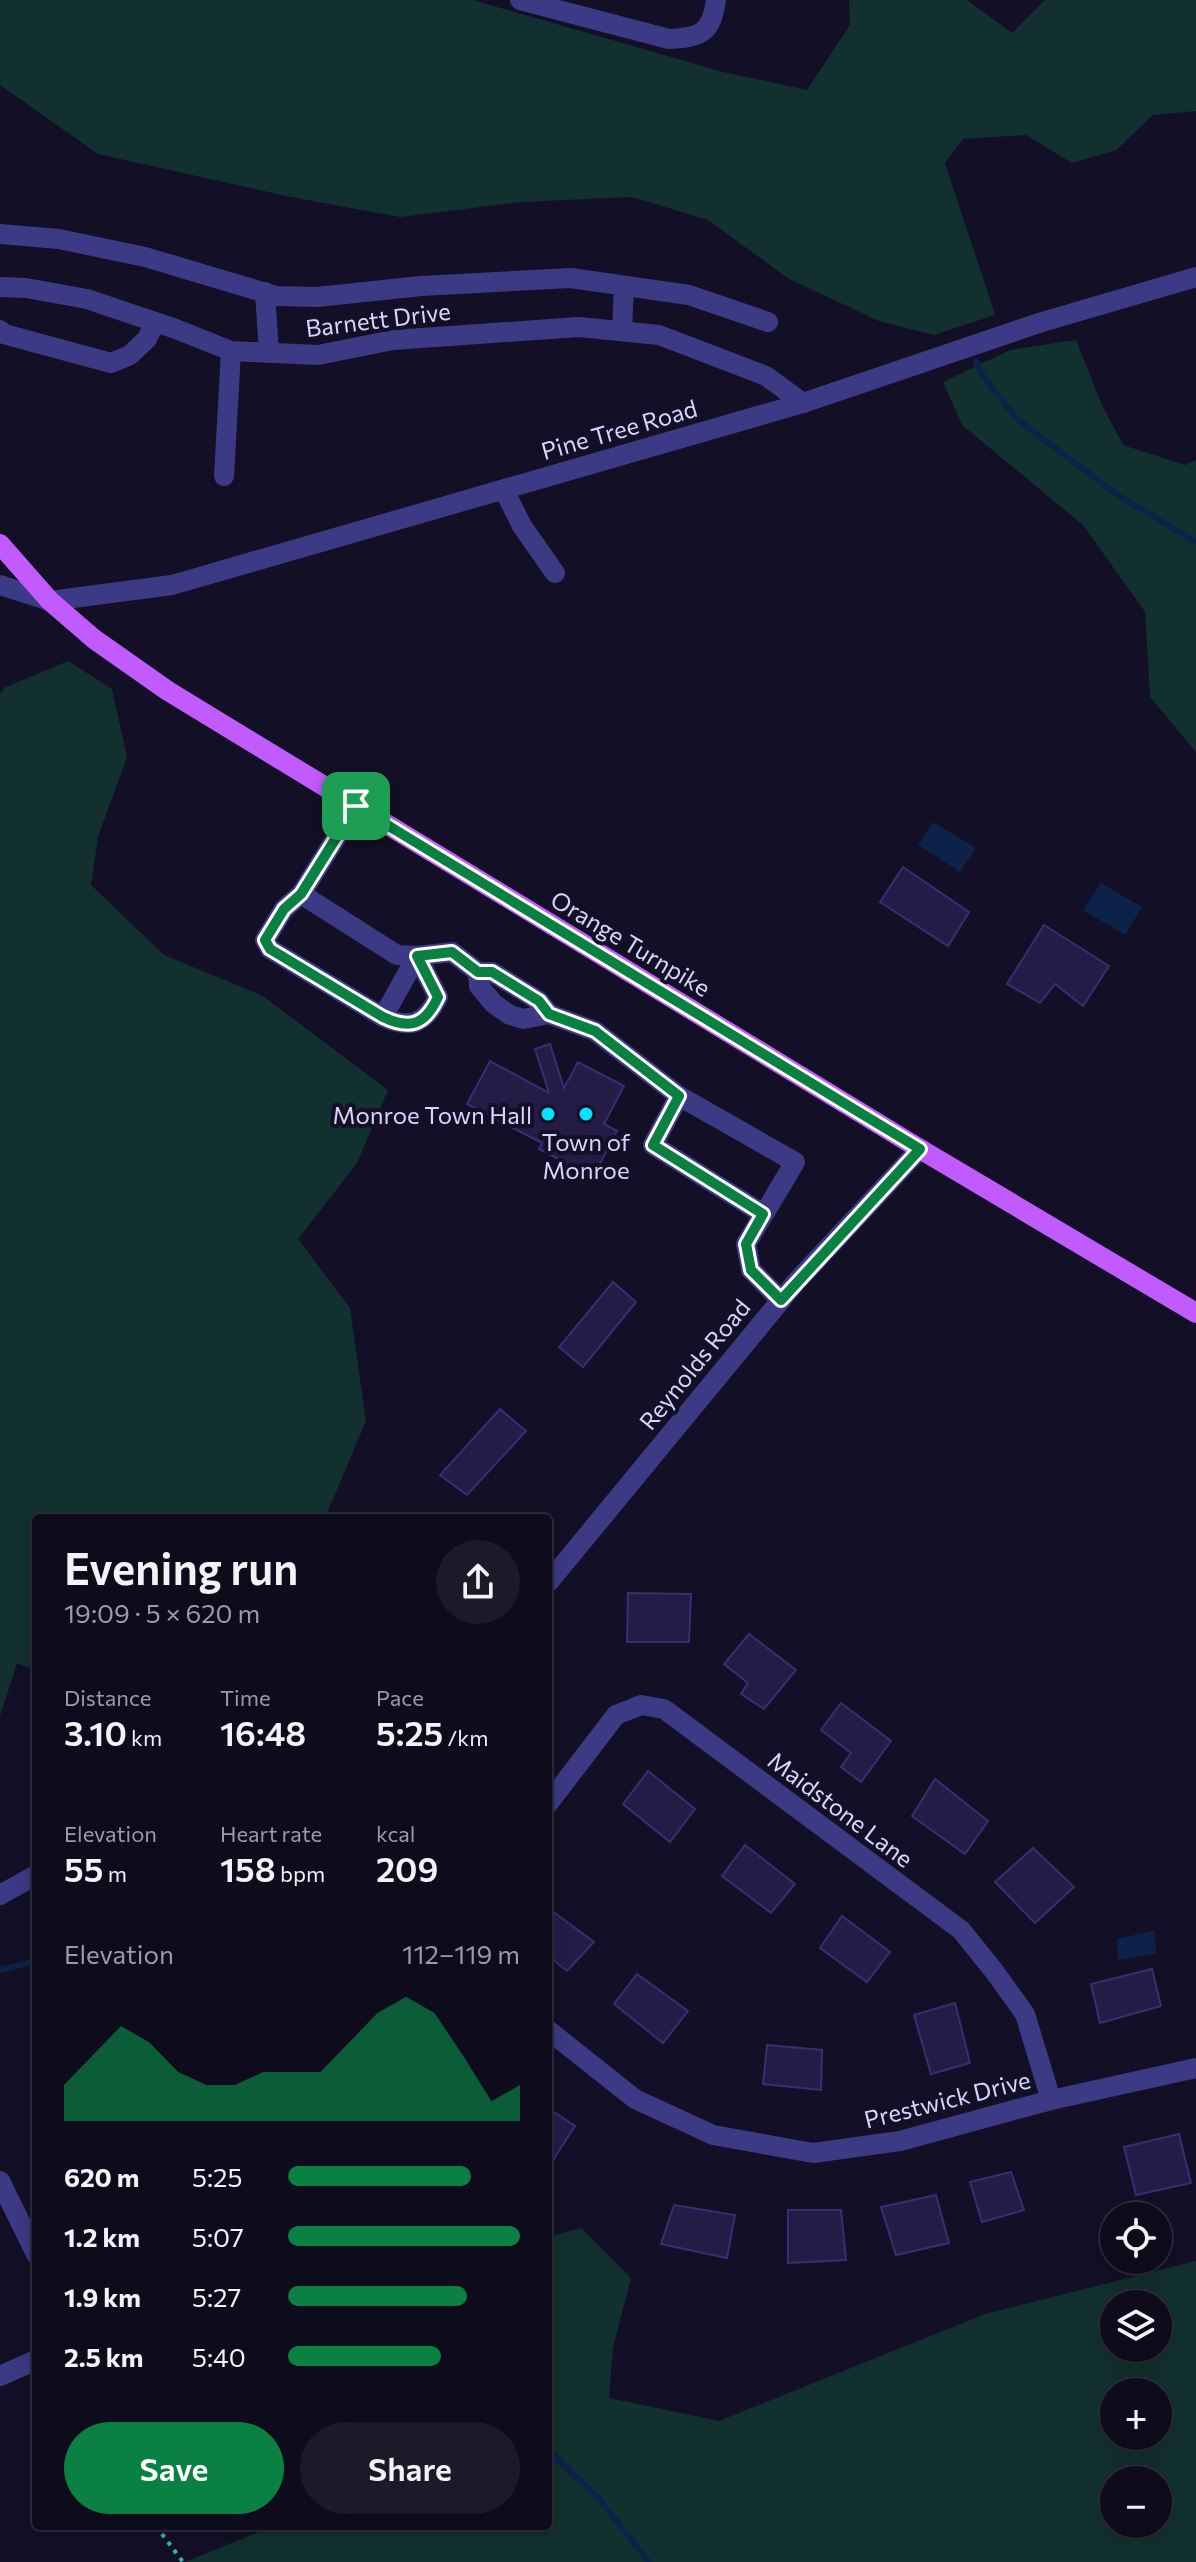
<!DOCTYPE html>
<html lang="en">
<head>
<meta charset="utf-8">
<style>
	body { margin:0; font-family:Commissioner,sans-serif; background:#1c1929; color:#f1f3f6; height:100vh; display:flex; flex-direction:column; font-size:30px; white-space:nowrap }
	* { box-sizing:border-box; margin:0 }
	p { font-size:26px; color:#9b9ba3 }
	.icon { flex:none; width:44px; height:44px; fill:none; stroke:currentColor; stroke-width:2; stroke-linecap:round; stroke-linejoin:round }
	.map { position:relative; flex:1; overflow:hidden }
	.side { position:absolute; left:32px; top:1514px; width:520px; height:1016px; display:flex; flex-direction:column; background:#0e0b1c; border-radius:8px; box-shadow:0 4px 20px #0003,0 0 0 2px #2e2b3b }
	.side>* { flex:none }
	.tools { position:absolute; left:1100px; top:2202px; display:grid; gap:16px }
	.tools a { display:grid; place-items:center; width:72px; height:72px; border-radius:50%; background:#0e0b1c; box-shadow:0 4px 20px #0003,0 0 0 2px #2e2b3b; font-size:40px }
	.pin { position:absolute; display:grid; place-items:center; width:68px; height:68px; color:#fff; margin:-34px; border-radius:16px; box-shadow:0 4px 12px #0006 }
	.round { display:grid; place-items:center; flex:none; width:84px; height:84px; border-radius:42px; background:#1c1929 }
	.head { display:flex; align-items:center; justify-content:space-between; height:136px; padding:0 32px }
	h1 { font-size:44px; font-weight:600; line-height:60px }
	.stats { display:grid; grid-template-columns:repeat(3,1fr); gap:12px; height:136px; padding:8px 32px }
	.stats div { display:grid; align-content:center }
	.stats b { font-size:34px; font-weight:600 }
	.stats small { font-size:22px; font-weight:400 }
	.stats p { font-size:22px }
	.chart { height:224px; padding:16px 32px }
	.chart p { display:flex; justify-content:space-between }
	.chart svg { width:100%; height:144px; margin-top:8px; fill:#0b8043; opacity:.7 }
	.button { display:flex; gap:16px; margin-top:auto; padding:16px 32px }
	.button a { flex:1; height:92px; border-radius:48px; background:#0b8043; color:#fff; font-size:32px; font-weight:600; line-height:92px; text-align:center }
	.button a+a { background:#1c1929; color:#f1f3f6 }
	ul { padding:0 32px; list-style:none; font-size:26px }
	li { display:grid; grid-template-columns:128px 96px 1fr; align-items:center; height:60px }
	li i { height:20px; border-radius:10px; background:#0b8043 }
	.map>svg:first-child { display:block }
	.green { fill:#12302f; fill-rule:evenodd }
	.water { fill:#0c2248 }
	.lines { fill:none; stroke-linecap:round; stroke-linejoin:round }
	.stream { stroke:#0c2248; stroke-width:6 }
	.building { fill:#241b47; stroke:#3b2d73; stroke-width:2 }
	.path { stroke:#2fb8b0; stroke-width:4; stroke-dasharray:4 6; stroke-linecap:butt }
	.minor { stroke:#3d3a85; stroke-width:20 }
	.major { stroke:#c25bff; stroke-width:20 }
	.route-casing { stroke:#fff; stroke-width:16 }
	.route { stroke:#0b8043; stroke-width:10 }
	.poi-dot { fill:#00e5ff; stroke:#130f26; stroke-width:3 }
	.labels { text-anchor:middle; dominant-baseline:central; stroke-width:8; stroke-linejoin:round; paint-order:stroke }
	.street-label { font-size:24px; fill:#d9d4ff; stroke:#130f26 }
	.poi-label { font-size:24px; fill:#d9d4ff; stroke:#130f26; text-anchor:end }
</style>
</head>
<body>
<div class="map">
<svg width="1196" height="2562" viewBox="0 0 1196 2562">
	<rect width="100%" height="100%" fill="#130f26"/>
	<g class="green">
		<polygon points="0,0 473,0 723,72 807,90 850,25 849,0 967,0 1012,33 1045,0 1196,0 1196,111 1153,115 1116,150 1072,163 1026,135 963,139 945,163 995,315 934,335 879,321 789,279 708,220 632,197 521,202 400,217 291,197 98,154 0,85"/>
		<polygon points="1076,340 1101,403 1123,445 1185,465 1196,460 1196,752 1150,697 1145,612 1083,525 962,425 943,382 1010,350"/>
		<polygon points="68,661 112,689 127,757 98,837 91,885 164,955 263,996 388,1090 357,1163 298,1239 350,1308 366,1421 325,1518 36,1518 36,1671 17,1663 0,1716 0,694 4,688"/>
		<path d="M 581,2228 L 631,2278 L 613,2348 L 609,2398 L 719,2421 L 985,2314 L 1196,2261 L 1196,2562 L 185,2562 L 273,2526 L 548,2526 L 548,2237 ZM 1114,2304 L 1158,2304 L 1158,2348 L 1114,2348 ZM 1158,2392 L 1158,2436 L 1114,2436 L 1114,2392 ZM 1158,2480 L 1158,2524 L 1114,2524 L 1114,2480 Z"/>
	</g>
	<g class="water">
		<polygon points="933,822 976,848 960,872 918,845"/>
		<polygon points="1101,883 1142,907 1125,935 1083,910"/>
		<polygon points="1155,1930 1156,1954 1118,1960 1117,1939"/>
	</g>
	<g class="lines">
		<g class="stream">
			<polyline points="976,361 983,376 1017,419 1119,496 1196,542"/>
			<polyline points="0,1970 36,1961"/>
			<polyline points="548,2450 600,2500 649,2562"/>
		</g>
	</g>
	<g class="building">
		<polygon points="903,867 969,912 948,946 880,902"/>
		<polygon points="1044,925 1109,966 1083,1006 1055,984 1040,1003 1007,984"/>
		<polygon points="550,1044 564,1088 578,1062 624,1086 604,1124 617,1131 596,1171 590,1168 583,1181 560,1169 564,1162 539,1149 542,1143 467,1104 490,1061 549,1093 535,1049"/>
		<polygon points="613,1282 636,1302 583,1367 559,1347"/>
		<polygon points="500,1409 526,1431 467,1495 440,1475"/>
		<polygon points="628,1593 691,1594 689,1642 627,1642"/>
		<polygon points="749,1634 796,1670 764,1709 741,1694 748,1683 724,1664"/>
		<polygon points="841,1703 891,1741 861,1782 841,1767 851,1753 821,1730"/>
		<polygon points="648,1771 695,1809 670,1842 623,1804"/>
		<polygon points="935,1779 988,1821 965,1854 912,1816"/>
		<polygon points="745,1845 795,1884 771,1913 722,1876"/>
		<polygon points="1033,1848 1074,1887 1035,1923 995,1882"/>
		<polygon points="548,1908 594,1942 567,1971 548,1956"/>
		<polygon points="842,1916 890,1952 867,1982 820,1948"/>
		<polygon points="1152,1969 1161,2006 1100,2023 1091,1984"/>
		<polygon points="637,1974 688,2011 663,2043 614,2004"/>
		<polygon points="955,2003 970,2063 931,2074 914,2015"/>
		<polygon points="767,2045 822,2050 821,2090 763,2084"/>
		<polygon points="548,2108 575,2126 548,2168"/>
		<polygon points="1179,2134 1191,2183 1136,2195 1124,2147"/>
		<polygon points="1011,2172 1024,2210 982,2222 970,2182"/>
		<polygon points="936,2195 949,2243 896,2255 881,2207"/>
		<polygon points="674,2205 735,2215 727,2258 661,2244"/>
		<polygon points="788,2210 841,2210 846,2260 788,2263"/>
	</g>
	<g class="lines">
		<polyline class="path" points="156,2526 183,2562"/>
		<g class="minor">
			<path d="M 520,0 L 669,39 C 701,37 711,34 716,0"/>
			<polyline points="0,234 59,239 145,257 276,296 317,297 421,286 571,278 689,295 768,322"/>
			<polyline points="0,287 26,288 87,299 176,329 231,351 318,355 393,340 579,327 659,335 766,376 803,403"/>
			<polyline points="265,292 269,353"/>
			<polyline points="0,330 4,334 111,363 130,355 147,339 155,322"/>
			<polyline points="622,331 624,286"/>
			<polyline points="224,476 231,351"/>
			<polyline points="504,490 522,526 555,573"/>
			<polyline points="0,585 50,601 172,585 803,403 1042,322 1196,277"/>
			<polyline points="356,806 301,894 397,955 417,956 452,952 478,972"/>
			<polyline points="301,894 284,909 265,940 270,949 383,1017 417,956"/>
			<polyline points="549,1014 523,1019 510,1015 494,1004 479,986 478,972 492,972 539,1001 549,1014 595,1031 679,1096"/>
			<path d="M 383,1017 C 409,1029 425,1025 438,997 L 417,956"/>
			<polyline points="763,1214 653,1145 679,1096 795,1162 746,1244 751,1270 781,1300"/>
			<polyline points="548,1583 796,1282 920,1149"/>
			<polyline points="548,1804 616,1715 641,1705 664,1709 961,1930 994,1971 1025,2014 1051,2100"/>
			<polyline points="0,1895 36,1875"/>
			<polyline points="548,2030 635,2099 713,2135 813,2153 900,2141 1051,2100 1196,2068"/>
			<polyline points="0,2181 36,2254"/>
			<polyline points="0,2376 36,2360"/>
		</g>
		<polyline class="major" points="0,544 50,601 94,639 168,691 920,1149 1196,1313"/>
	</g>
	<g class="lines">
		<defs>
			<path id="route" d="M 356,806 L 862,1114 L 920,1149 L 781,1300 L 751,1270 L 746,1244 L 763,1214 L 653,1145 L 679,1096 L 595,1031 L 549,1014 L 539,1001 L 492,972 L 478,972 L 452,952 L 417,956 L 438,997 C 425,1025 410,1030 383,1017 L 270,949 L 265,940 L 284,909 L 301,894 Z"/>
		</defs>
		<use href="#route" class="route-casing"/>
		<use href="#route" class="route"/>
	</g>
	<g class="poi-dot">
		<circle cx="548" cy="1114" r="8"/>
		<circle cx="586" cy="1114" r="8"/>
	</g>
	<g class="labels">
		<g class="street-label">
			<text transform="translate(378 319) rotate(-7)">Barnett Drive</text>
			<text transform="translate(619 429) rotate(-16)">Pine Tree Road</text>
			<text transform="translate(631 943) rotate(31)">Orange Turnpike</text>
			<text transform="translate(694 1364) rotate(-51)">Reynolds Road</text>
			<text transform="translate(841 1809) rotate(37)">Maidstone Lane</text>
			<text transform="translate(947 2099) rotate(-14)">Prestwick Drive</text>
		</g>
		<g class="poi-label">
			<text x="532" y="1114">Monroe Town Hall</text>
			<text x="586" y="1141" text-anchor="middle">Town of<tspan x="586" dy="28">Monroe</tspan></text>
		</g>
	</g>
</svg>
<div class="tools">
<a><svg class="icon" aria-label="locate" viewBox="0 0 24 24"><circle cx="12" cy="12" r="6"/><path d="M12 2v4M12 18v4M2 12h4M18 12h4"/></svg></a>
<a><svg class="icon" aria-label="layers" viewBox="0 0 24 24"><path d="M12 4l9 5-9 5-9-5zM3 14l9 5 9-5"/></svg></a>
<a>+</a>
<a>−</a>
</div>
<div class="pin" style="left:356px;top:806px;background:#1e9e55"><svg class="icon" aria-label="arrive" viewBox="0 0 24 24"><path d="M6 21V4h12l-3 4 3 4H6"/></svg></div>
<section class="side">
<div class="head"><div><h1>Evening run</h1><p>19:09 · 5 × 620 m</p></div><a class="round"><svg class="icon" aria-label="share" viewBox="0 0 24 24"><path d="M12 15V3M7 8l5-5 5 5M5 13v7h14v-7"/></svg></a></div>
<div class="stats">
<div><p>Distance</p><b>3.10<small> km</small></b></div>
<div><p>Time</p><b>16:48</b></div>
<div><p>Pace</p><b>5:25<small> /km</small></b></div>
</div>
<div class="stats">
<div><p>Elevation</p><b>55<small> m</small></b></div>
<div><p>Heart rate</p><b>158<small> bpm</small></b></div>
<div><p>kcal</p><b>209</b></div>
</div>
<div class="chart"><p><span>Elevation</span>112–119 m</p>
<svg viewBox="0 0 160 44" preserveAspectRatio="none"><path d="M0 44V33L10 24L20 15L30 20L40 29L50 33L60 33L70 29L80 29L90 29L100 20L110 11L120 6L130 11L140 24L150 38L160 33V44z"/></svg>
</div>
<ul>
<li><b>620 m</b>5:25<i style="width:79%"></i></li>
<li><b>1.2 km</b>5:07<i style="width:100%"></i></li>
<li><b>1.9 km</b>5:27<i style="width:77%"></i></li>
<li><b>2.5 km</b>5:40<i style="width:66%"></i></li>
</ul>
<div class="button"><a>Save</a><a>Share</a></div>
</section>
</div>
</body>
</html>
